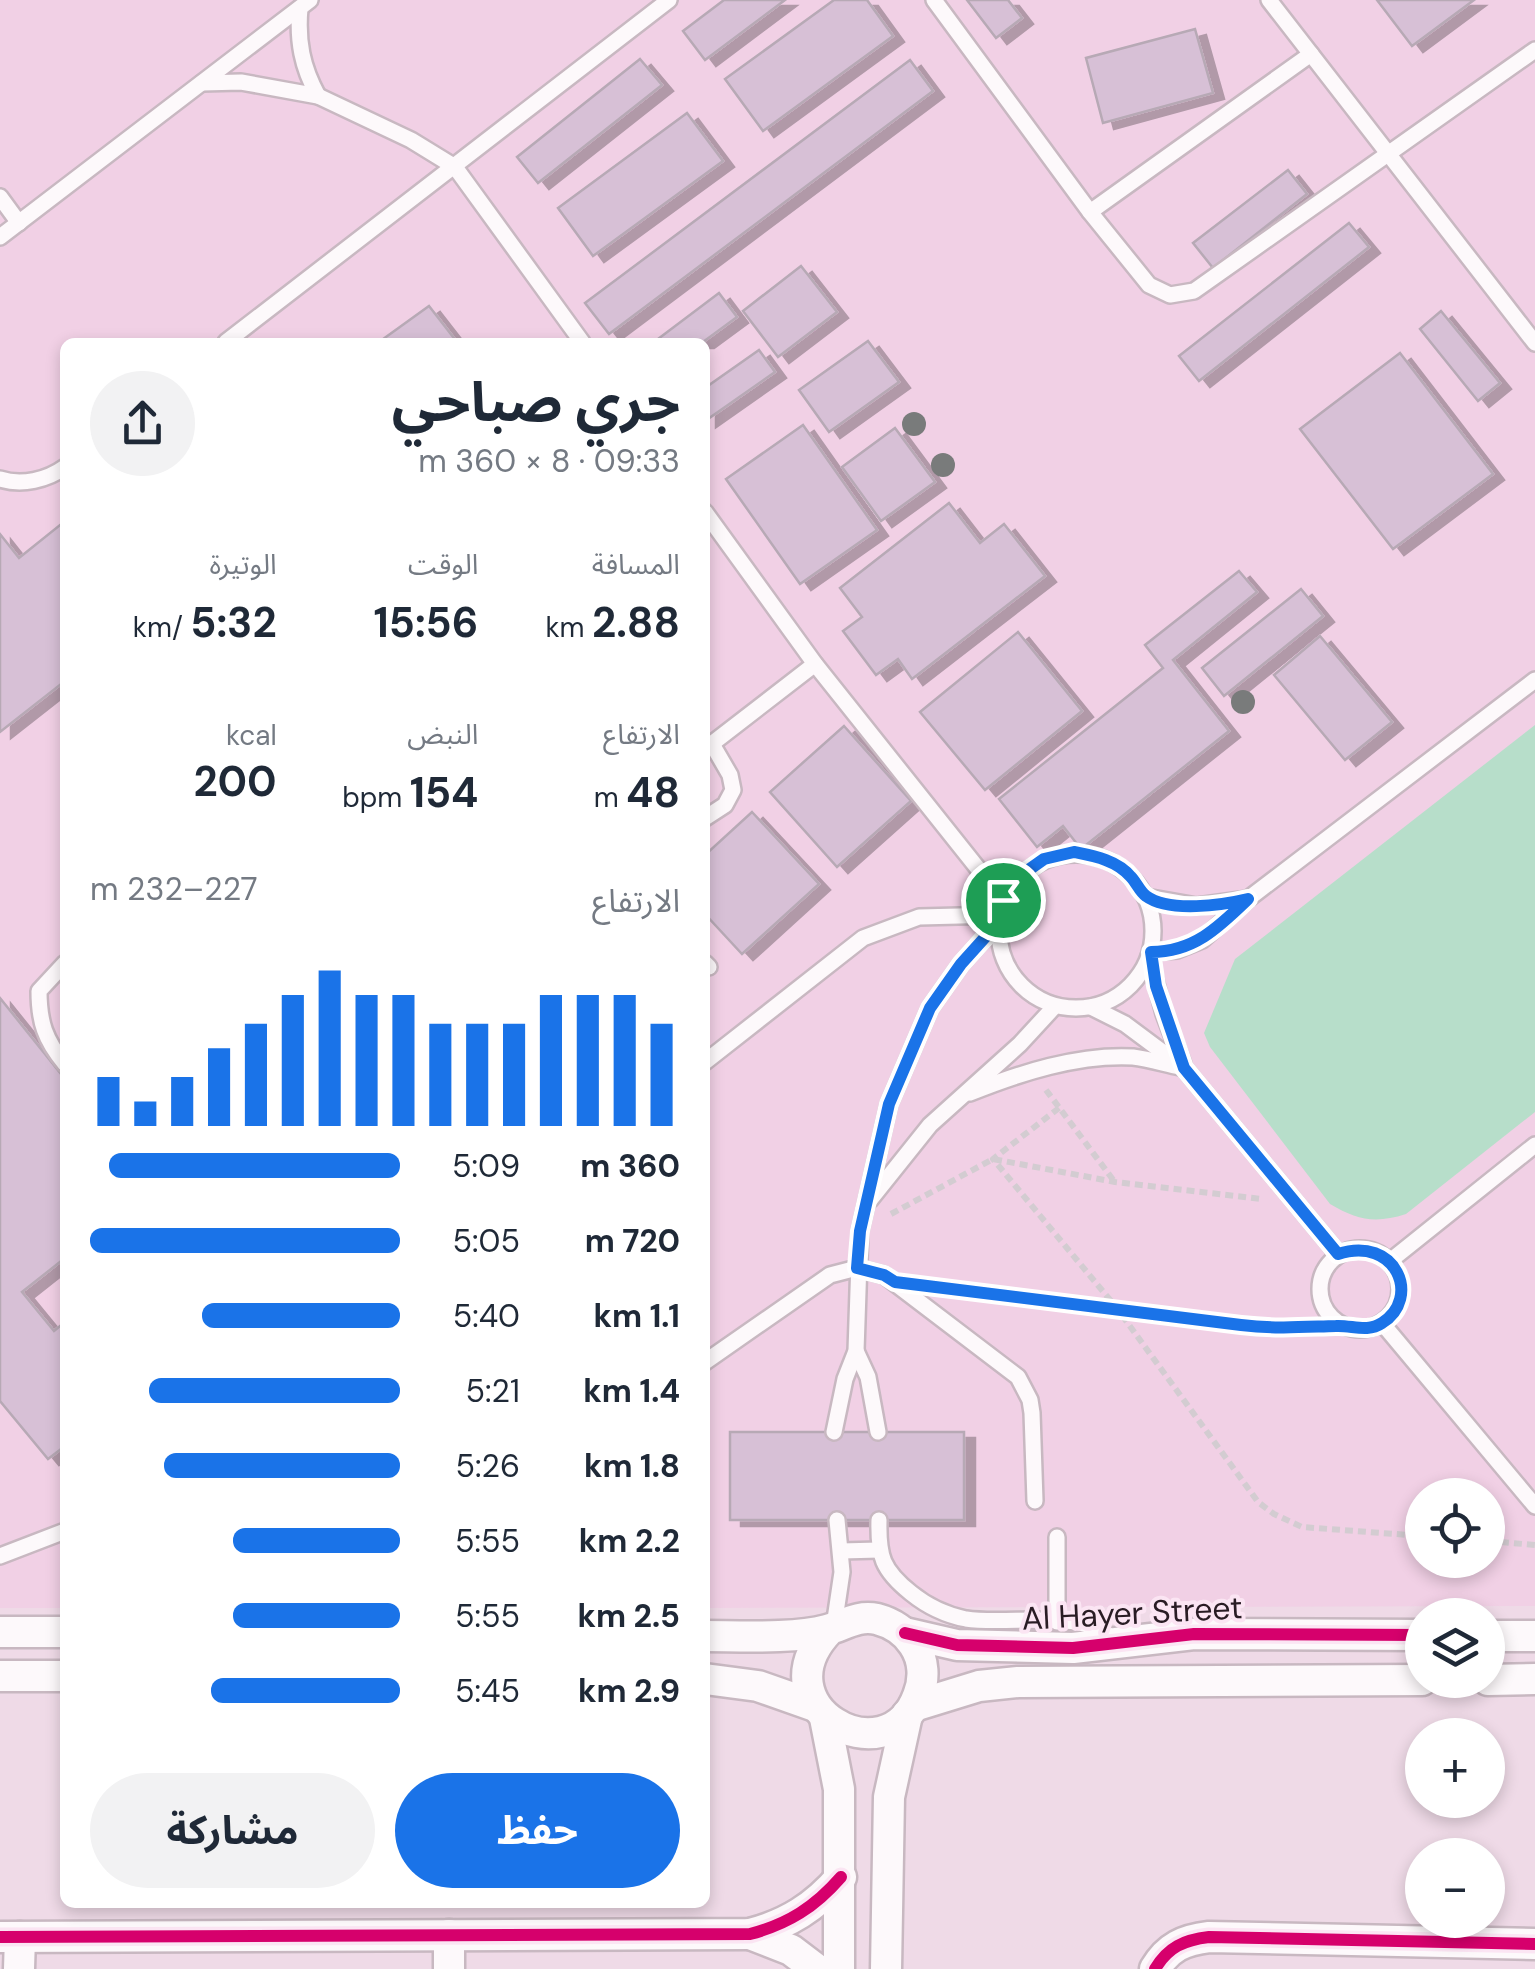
<!DOCTYPE html>
<html lang="ar">
<head>
<meta charset="utf-8">
<style>
	body { margin:0; font-family:"DM Sans","Noto Sans Arabic",sans-serif; background:#f2f2f3; color:#1f2937; direction:rtl; height:100vh; display:flex; flex-direction:column; font-size:38px; white-space:nowrap }
	* { box-sizing:border-box; margin:0 }
	p { font-size:32px; color:#747a83 }
	.icon { flex:none; width:55px; height:55px; fill:none; stroke:currentColor; stroke-width:2; stroke-linecap:round; stroke-linejoin:round }
	.map { position:relative; flex:1; overflow:hidden; direction:ltr }
	.side { position:absolute; left:60px; top:338px; width:650px; height:1570px; display:flex; flex-direction:column; background:#fff; border-radius:15px; box-shadow:0 5px 15px #0003; direction:rtl }
	.side>* { flex:none }
	.fabs { position:absolute; left:1405px; top:1478px; display:grid; gap:20px }
	.fabs a { display:grid; place-items:center; width:100px; height:100px; border-radius:50%; background:#fff; box-shadow:0 5px 15px #0003; font-size:50px }
	.pin { position:absolute; display:grid; place-items:center; width:85px; height:85px; color:#fff; margin:-42px; border:5px solid #fff; border-radius:50%; box-shadow:0 2px 10px #0007 }
	.round { display:grid; place-items:center; flex:none; width:105px; height:105px; border-radius:52px; background:#f2f2f3 }
	.head { display:flex; align-items:center; justify-content:space-between; height:170px; padding:0 30px }
	h1 { font-size:55px; font-weight:700; line-height:75px }
	.figures { display:grid; grid-template-columns:repeat(3,1fr); gap:15px; height:170px; padding:10px 30px }
	.figures div { display:grid; align-content:center }
	.figures b { font-size:42px; font-weight:700 }
	.figures small { font-size:28px; font-weight:400 }
	.figures p { font-size:28px }
	.chart { height:280px; padding:20px 30px }
	.chart p { display:flex; justify-content:space-between }
	.chart svg { width:100%; height:180px; margin-top:10px; stroke:#1a73e8; stroke-width:6 }
	.action { display:flex; gap:20px; margin-top:auto; padding:20px 30px }
	.action a { flex:1; height:115px; border-radius:60px; background:#1a73e8; color:#fff; font-size:40px; font-weight:700; line-height:115px; text-align:center }
	.action a+a { background:#f2f2f3; color:#1f2937 }
	ul { padding:0 30px; list-style:none; font-size:32px }
	li { display:grid; grid-template-columns:160px 120px 1fr; align-items:center; height:75px }
	li i { height:25px; border-radius:12px; background:#1a73e8 }
	.map>svg:first-child { display:block }
	.built { fill:#f1d0e5; fill-rule:evenodd }
	.green { fill:#b7deca }
	.building { fill:#d7c0d6; stroke:#b7a9b5; stroke-width:2.5; filter:url(#shadow) }
	.lines { fill:none; stroke-linecap:round; stroke-linejoin:round }
	.lane-casing { stroke:#c8b8c1; stroke-width:20 }
	.street-casing { stroke:#c8b8c1; stroke-width:35 }
	.path { stroke:#d3ccd1; stroke-width:6; stroke-dasharray:8 5; stroke-linecap:butt }
	.lane { stroke:#fdf9fb; stroke-width:15 }
	.street { stroke:#fdf9fb; stroke-width:30 }
	.cycleway-casing { stroke:#fbe5f3; stroke-width:19 }
	.cycleway { stroke:#d6006c; stroke-width:12 }
	.tree { fill:#797b7b }
	.route-casing { stroke:#fff; stroke-width:20 }
	.route { stroke:#1a73e8; stroke-width:12 }
	.labels { text-anchor:middle; dominant-baseline:central; stroke-width:8; stroke-linejoin:round; paint-order:stroke }
	.street-label { font-size:32px; fill:#291c24; stroke:#fbe5f3 }
</style>
</head>
<body>
<div class="map">
<svg width="1535" height="1969" viewBox="0 0 1535 1969">
	<defs>
		<filter id="shadow"><feDropShadow dx="11" dy="6" stdDeviation="0" flood-color="#0004"/></filter>
	</defs>
	<rect width="100%" height="100%" fill="#efdae7"/>
	<path class="built" d="M 0,0 L 1535,0 L 1535,1606 L 705,1608 L 705,342 L 65,342 L 65,1608 L 0,1608 ZM 1422,1495 L 1488,1495 L 1488,1560 L 1422,1560 Z"/>
	<path class="green" d="M 1535,725 L 1535,1112 L 1406,1214 C 1375,1224 1357,1220 1330,1204 L 1210,1047 L 1204,1033 L 1235,959 Z"/>
	<g class="building">
		<polygon points="724,0 785,0 705,60 683,31"/>
		<polygon points="834,0 867,0 893,36 763,131 725,79"/>
		<polygon points="967,0 1008,0 1022,18 996,38"/>
		<polygon points="1377,0 1474,0 1412,46"/>
		<polygon points="1195,29 1213,93 1103,123 1086,58"/>
		<polygon points="640,59 662,85 538,183 517,157"/>
		<polygon points="910,60 933,91 609,334 585,303"/>
		<polygon points="687,113 723,161 593,256 558,208"/>
		<polygon points="1288,170 1307,194 1213,268 1193,243"/>
		<polygon points="1349,223 1369,247 1199,381 1179,356"/>
		<polygon points="801,266 837,312 778,357 743,311"/>
		<polygon points="719,293 737,317 703,342 654,342"/>
		<polygon points="429,306 457,342 379,342"/>
		<polygon points="1441,311 1500,383 1478,401 1420,329"/>
		<polygon points="868,341 899,382 829,432 799,390"/>
		<polygon points="759,350 775,372 705,421 705,388"/>
		<polygon points="1400,353 1493,474 1393,549 1300,429"/>
		<polygon points="803,425 877,530 800,584 726,479"/>
		<polygon points="895,428 935,482 881,521 842,467"/>
		<polygon points="949,503 980,543 1004,524 1045,576 912,679 898,659 876,675 843,631 862,617 840,588"/>
		<polygon points="65,521 65,681 0,732 0,534 19,558"/>
		<polygon points="1239,571 1257,592 1173,660 1229,731 1081,849 1063,826 1037,847 999,799 1163,668 1145,645"/>
		<polygon points="1301,589 1323,616 1224,696 1202,668"/>
		<polygon points="1018,632 1082,711 985,790 920,712"/>
		<polygon points="1320,636 1392,722 1345,760 1274,675"/>
		<polygon points="844,726 911,801 837,867 770,792"/>
		<polygon points="752,812 819,884 742,954 705,914 705,855"/>
		<polygon points="0,998 65,1079 65,1258 22,1292 54,1331 65,1322 65,1446 48,1459 0,1401"/>
		<rect x="730" y="1432" width="234" height="88"/>
	</g>
	<g class="lines">
		<defs>
			<g id="lane">
				<polyline points="934,0 1090,212 1149,285 1170,295 1194,291 1535,50"/>
				<polyline points="1269,0 1535,343"/>
				<path d="M 300,8 C 297,41 302,67 318,96"/>
				<polyline points="202,83 241,82 318,96 411,140 455,167 582,342"/>
				<polyline points="0,197 19,223"/>
				<polyline points="1090,212 1311,54"/>
				<polyline points="0,237 310,0"/>
				<polyline points="226,342 669,0"/>
				<path d="M 0,479 C 22,486 47,480 65,467"/>
				<polyline points="705,512 815,664 1003,900"/>
				<polyline points="705,749 815,664"/>
				<polyline points="705,818 725,805 733,790 730,775 712,744"/>
				<circle cx="1076" cy="931" r="77"/>
				<polyline points="1146,897 1197,906 1248,899"/>
				<polyline points="1151,952 1177,950 1202,940 1248,899 1535,680"/>
				<polyline points="1149,957 1164,1014 1183,1064"/>
				<path d="M 65,963 L 39,991 C 39,1022 45,1040 65,1064"/>
				<polyline points="705,963 709,967"/>
				<polyline points="1091,1007 1125,1024 1184,1068 1338,1254"/>
				<polyline points="705,1062 863,938 919,917 999,915"/>
				<path d="M 970,1093 C 1020,1073 1078,1054 1133,1057 C 1149,1059 1165,1064 1180,1067"/>
				<polyline points="870,1200 930,1125 1020,1044 1055,1006"/>
				<circle cx="1360" cy="1289" r="40"/>
				<polyline points="1390,1261 1535,1145"/>
				<polyline points="1382,1323 1535,1506"/>
				<polyline points="856,1351 868,1377 878,1432"/>
				<polyline points="705,1362 830,1275 857,1268 884,1275 1018,1377 1030,1400 1032,1413 1035,1501"/>
				<polyline points="834,1432 845,1379 856,1351 860,1231 889,1104 930,1008 961,964 997,924"/>
				<path d="M 879,1520 C 878,1556 882,1570 911,1593 C 927,1606 946,1615 966,1619 C 1010,1626 1083,1607 1115,1641"/>
				<polyline points="1057,1537 1057,1622"/>
				<polyline points="841,1551 879,1550"/>
				<polyline points="0,1556 65,1531"/>
				<polyline points="834,1626 842,1572 837,1520"/>
			</g>
			<g id="street">
				<polyline points="0,1632 65,1632"/>
				<polyline points="905,1633 957,1645 1073,1648 1194,1634 1422,1635"/>
				<path d="M 705,1636 C 739,1636 795,1639 827,1630 C 845,1625 857,1615 877,1619 C 892,1623 906,1632 914,1645 C 924,1660 925,1679 918,1696 C 887,1780 756,1706 829,1630"/>
				<polyline points="1488,1636 1535,1636"/>
				<polyline points="0,1676 65,1676"/>
				<polyline points="705,1679 758,1686 815,1706"/>
				<polyline points="1488,1680 1535,1679"/>
				<polyline points="914,1706 979,1686 1018,1682 1422,1680"/>
				<polyline points="825,1718 839,1789 839,1969"/>
				<polyline points="750,1934 791,1950 816,1969"/>
				<polyline points="449,1935 449,1969"/>
				<path d="M 0,1937 L 750,1934 C 788,1924 815,1907 841,1877"/>
				<polyline points="19,1969 20,1937"/>
				<polyline points="886,1969 889,1797 907,1715"/>
				<path d="M 1155,1969 C 1168,1947 1184,1940 1209,1937 L 1535,1944"/>
			</g>
		</defs>
		<use href="#lane" class="lane-casing"/>
		<use href="#street" class="street-casing"/>
		<g class="path">
			<polyline points="1046,1090 1114,1181"/>
			<polyline points="1059,1108 993,1159 1116,1307 1258,1502 1274,1514 1302,1527 1422,1536"/>
			<polyline points="891,1214 993,1159 1115,1182 1262,1199"/>
			<polyline points="941,1287 1291,1330 1341,1325"/>
			<polyline points="1488,1541 1535,1545"/>
		</g>
		<use href="#lane" class="lane"/>
		<use href="#street" class="street"/>
		<defs>
			<g id="cycleway">
				<polyline points="905,1633 957,1645 1073,1648 1194,1634 1422,1635"/>
				<path d="M 0,1937 L 750,1934 C 788,1924 815,1907 841,1877"/>
				<path d="M 1155,1969 C 1168,1947 1184,1940 1209,1937 L 1535,1944"/>
			</g>
		</defs>
		<use href="#cycleway" class="cycleway-casing"/>
		<use href="#cycleway" class="cycleway"/>
	</g>
	<g class="tree">
		<circle cx="914" cy="424" r="12"/>
		<circle cx="943" cy="465" r="12"/>
		<circle cx="1243" cy="702" r="12"/>
	</g>
	<g class="lines">
		<defs>
			<path id="route" d="M 1074,852 C 1094,856 1117,860 1131,877 C 1136,882 1140,892 1146,896 C 1169,913 1223,905 1248,899 C 1219,927 1194,952 1151,952 L 1156,986 L 1184,1068 L 1338,1254 C 1396,1235 1422,1298 1382,1323 C 1367,1333 1352,1325 1336,1326 C 1301,1327 1277,1329 1241,1325 L 895,1282 L 884,1275 L 857,1268 L 860,1231 L 889,1104 L 930,1008 L 961,964 L 997,924 L 1003,900 L 1020,876 L 1044,859 Z"/>
		</defs>
		<use href="#route" class="route-casing"/>
		<use href="#route" class="route"/>
	</g>
	<g class="labels">
		<g class="street-label">
			<text transform="translate(1132 1613) rotate(-3)">Al Hayer Street</text>
		</g>
	</g>
</svg>
<div class="fabs">
<a><svg class="icon" aria-label="locate" viewBox="0 0 24 24"><circle cx="12" cy="12" r="6"/><path d="M12 2v4M12 18v4M2 12h4M18 12h4"/></svg></a>
<a><svg class="icon" aria-label="layers" viewBox="0 0 24 24"><path d="M12 4l9 5-9 5-9-5zM3 14l9 5 9-5"/></svg></a>
<a>+</a>
<a>−</a>
</div>
<div class="pin" style="left:1003px;top:900px;background:#1e9e55"><svg class="icon" aria-label="arrive" viewBox="0 0 24 24"><path d="M6 21V4h12l-3 4 3 4H6"/></svg></div>
<section class="side">
<div class="head"><div><h1>جري صباحي</h1><p>09:33 · 8 × 360 m</p></div><a class="round"><svg class="icon" aria-label="share" viewBox="0 0 24 24"><path d="M12 15V3M7 8l5-5 5 5M5 13v7h14v-7"/></svg></a></div>
<div class="figures">
<div><p>المسافة</p><b>2.88<small> km</small></b></div>
<div><p>الوقت</p><b>15:56</b></div>
<div><p>الوتيرة</p><b>5:32<small> /km</small></b></div>
</div>
<div class="figures">
<div><p>الارتفاع</p><b>48<small> m</small></b></div>
<div><p>النبض</p><b>154<small> bpm</small></b></div>
<div><p>kcal</p><b>200</b></div>
</div>
<div class="chart"><p><span>الارتفاع</span>227–232 m</p>
<svg viewBox="0 0 160 44" preserveAspectRatio="none"><path d="M5 44V32M15 44V38M25 44V32M35 44V25M45 44V19M55 44V12M65 44V6M75 44V12M85 44V12M95 44V19M105 44V19M115 44V19M125 44V12M135 44V12M145 44V12M155 44V19"/></svg>
</div>
<ul>
<li><b>360 m</b>5:09<i style="width:94%"></i></li>
<li><b>720 m</b>5:05<i style="width:100%"></i></li>
<li><b>1.1 km</b>5:40<i style="width:64%"></i></li>
<li><b>1.4 km</b>5:21<i style="width:81%"></i></li>
<li><b>1.8 km</b>5:26<i style="width:76%"></i></li>
<li><b>2.2 km</b>5:55<i style="width:54%"></i></li>
<li><b>2.5 km</b>5:55<i style="width:54%"></i></li>
<li><b>2.9 km</b>5:45<i style="width:61%"></i></li>
</ul>
<div class="action"><a>حفظ</a><a>مشاركة</a></div>
</section>
</div>
</body>
</html>
